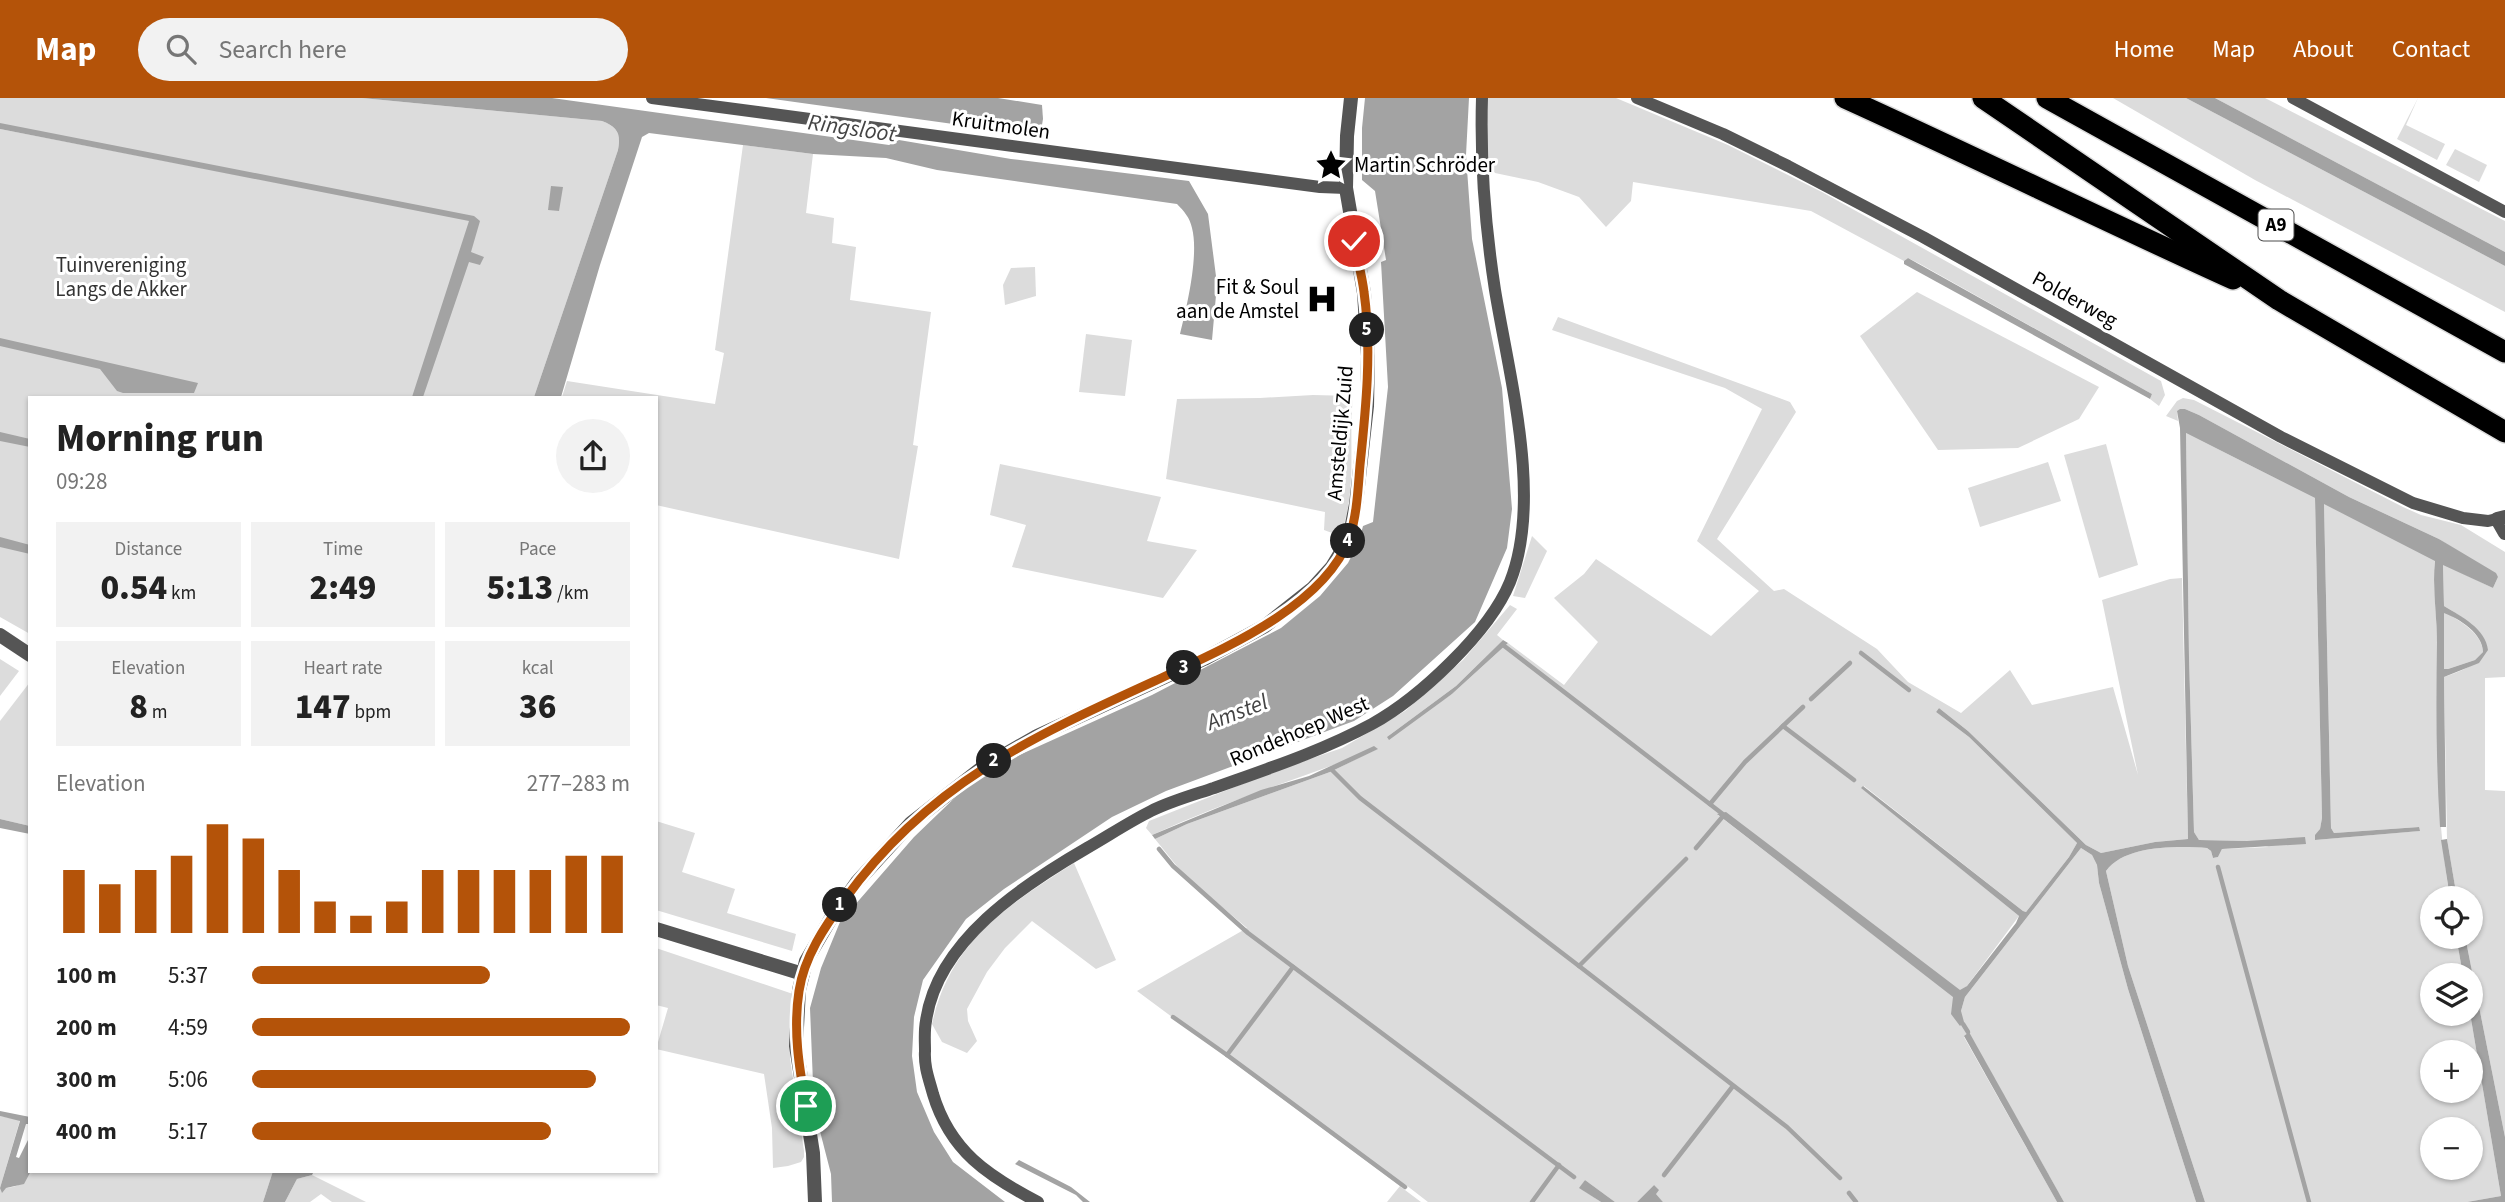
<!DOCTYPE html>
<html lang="en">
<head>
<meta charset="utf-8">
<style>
	body { margin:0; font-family:"Source Sans 3",sans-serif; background:#f2f2f2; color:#222; height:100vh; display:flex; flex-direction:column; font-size:26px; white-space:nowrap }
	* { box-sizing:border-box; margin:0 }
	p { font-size:23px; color:#767676 }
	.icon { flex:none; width:38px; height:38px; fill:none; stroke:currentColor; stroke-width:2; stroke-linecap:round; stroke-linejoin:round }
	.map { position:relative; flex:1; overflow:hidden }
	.side { position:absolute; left:28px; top:298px; width:630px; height:777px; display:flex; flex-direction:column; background:#fff; border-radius:0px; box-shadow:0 2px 5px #0004 }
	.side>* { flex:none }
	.fabs { position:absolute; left:2420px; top:788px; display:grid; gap:14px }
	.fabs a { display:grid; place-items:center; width:63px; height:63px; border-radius:50%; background:#fff; box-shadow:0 2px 5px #0004; font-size:35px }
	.pin { position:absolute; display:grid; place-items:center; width:60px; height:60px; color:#fff; margin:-30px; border:4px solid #fff; border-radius:50%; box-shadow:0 2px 7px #0007 }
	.km { position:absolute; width:35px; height:35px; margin:-18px; border-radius:50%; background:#222; color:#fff; font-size:19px; line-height:35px; text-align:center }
	.round { display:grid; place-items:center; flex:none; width:74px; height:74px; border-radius:37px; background:#f2f2f2 }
	.headline { display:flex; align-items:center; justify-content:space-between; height:119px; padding:0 28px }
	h1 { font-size:38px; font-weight:800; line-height:52px }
	.stats { display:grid; grid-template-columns:repeat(3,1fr); gap:10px; height:119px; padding:7px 28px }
	.stats div { display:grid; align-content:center; border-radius:0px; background:#f2f2f2; text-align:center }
	.stats b { font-size:35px; font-weight:800 }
	.stats small { font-size:19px; font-weight:400 }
	.stats p { font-size:19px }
	.chart { height:196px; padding:14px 28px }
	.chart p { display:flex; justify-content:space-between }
	.chart svg { width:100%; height:126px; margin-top:7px; stroke:#b45309; stroke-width:6 }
	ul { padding:0 28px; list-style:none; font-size:23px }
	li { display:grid; grid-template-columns:112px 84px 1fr; align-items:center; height:52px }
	li i { height:18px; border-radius:9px; background:#b45309 }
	header { display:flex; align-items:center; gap:42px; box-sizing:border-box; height:98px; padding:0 35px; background:#b45309; color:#fff }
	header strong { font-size:33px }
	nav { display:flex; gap:38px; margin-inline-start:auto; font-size:24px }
	.search { width:490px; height:63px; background:#f2f2f2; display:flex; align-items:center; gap:18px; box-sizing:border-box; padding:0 24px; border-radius:38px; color:#767676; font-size:26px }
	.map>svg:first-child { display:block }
	.green { fill:#dcdcdc; fill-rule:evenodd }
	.water { fill:#a3a3a3; fill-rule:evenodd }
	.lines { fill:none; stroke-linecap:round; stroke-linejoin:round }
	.stream { stroke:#a3a3a3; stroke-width:4.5 }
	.motorway-casing { stroke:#dbdbdb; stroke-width:24 }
	.minor { stroke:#555; stroke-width:12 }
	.tertiary { stroke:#555; stroke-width:14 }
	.motorway { stroke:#000; stroke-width:21 }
	.route-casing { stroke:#fff; stroke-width:14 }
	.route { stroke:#b45309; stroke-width:9 }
	.labels { text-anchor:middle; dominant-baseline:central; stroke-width:6; stroke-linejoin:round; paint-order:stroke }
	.shield { fill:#fff; stroke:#4c4c4c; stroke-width:2 }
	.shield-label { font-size:19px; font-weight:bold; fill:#000 }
	.street-label { font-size:21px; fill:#000; stroke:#fff }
	.poi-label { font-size:21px; fill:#000; stroke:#fff; text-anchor:start }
	.park-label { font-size:21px; fill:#333; stroke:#fff }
	.water-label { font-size:23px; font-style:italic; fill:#444; stroke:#fff }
</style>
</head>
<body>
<header>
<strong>Map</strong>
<div class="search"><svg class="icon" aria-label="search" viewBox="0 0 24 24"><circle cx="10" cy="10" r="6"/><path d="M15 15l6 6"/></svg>Search here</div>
<nav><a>Home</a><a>Map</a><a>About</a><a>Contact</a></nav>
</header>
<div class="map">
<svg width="2505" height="1104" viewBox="0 0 2505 1104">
	<rect width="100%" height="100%" fill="#fff"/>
	<g class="green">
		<path d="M 0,0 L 362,0 L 602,23 C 618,29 621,36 618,52 L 534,299 L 30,299 L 30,536 L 0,519 L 0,31 L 372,103 L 0,28 Z"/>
		<polygon points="1488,0 1616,0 1728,47 1822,94 2161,283 2165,297 2159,308 2150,301 2152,296 1920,166 1908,160 1904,163 1811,113 1633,84 1631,103 1606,129 1579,99 1538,84 1495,75 1485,62"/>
		<polygon points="2113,0 2186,0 2505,168 2505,214 2255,82"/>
		<polygon points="2215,0 2265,0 2505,123 2505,154"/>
		<polygon points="2418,0 2406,27 2445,46 2437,62 2397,41"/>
		<polygon points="743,47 813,56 806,115 834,120 832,145 856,149 850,202 931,214 913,347 918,348 899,461 656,407 656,299 562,299 567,283 715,306 724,255 715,252"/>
		<polygon points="2455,51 2487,67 2479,84 2446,67"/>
		<polygon points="1035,169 1036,198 1005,207 1003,187 1011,170"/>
		<polygon points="1917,194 2099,289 2079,321 2018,350 1938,352 1860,238"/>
		<path d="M 1558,219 L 1790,304 L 1796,314 L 1717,441 L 1774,493 L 1784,491 L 1877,551 L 1908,584 L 1961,615 L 2010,572 L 2032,607 L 2113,589 L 2138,677 L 2102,502 L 2170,481 L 2182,480 L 2188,741 L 2155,744 L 2101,755 L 2086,747 L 1968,633 L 1939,610 L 1936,614 L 1969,639 L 2077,745 L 2069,759 L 2026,814 L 2023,813 L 1864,688 L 1862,690 L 2019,818 L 1967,888 L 1960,893 L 1726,715 L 1718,717 L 1954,899 L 1961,913 L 1965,899 L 2081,750 L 2092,757 L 2097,767 L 2099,785 L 2128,891 L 2196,1104 L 2064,1104 L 1968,934 L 1964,939 L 2057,1104 L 1663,1104 L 1655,1095 L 1654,1087 L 1637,1104 L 1615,1104 L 1585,1082 L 1580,1090 L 1601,1104 L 1428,1104 L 1406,1087 L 1401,1089 L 1421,1104 L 1387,1104 L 1400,1088 L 1137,893 L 1247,830 L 1184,777 L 1155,741 L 1187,726 L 1330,674 L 1377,651 C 1302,679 1225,704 1152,737 L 1146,730 L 1149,723 L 1275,673 L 1342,650 L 1405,613 L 1463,562 L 1510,507 L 1517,511 L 1497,537 L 1503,542 L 1456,588 L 1387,639 L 1452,596 L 1508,545 L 1564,587 L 1598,544 L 1554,500 L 1584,476 L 1596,461 L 1711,538 L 1759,493 L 1697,443 L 1762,311 L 1725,290 L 1552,232 Z"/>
		<polygon points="1086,236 1132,242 1125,298 1079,294"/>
		<path d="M 1313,297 L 1353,298 C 1348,345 1358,393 1340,438 L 1324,432 L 1325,414 L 1166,381 L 1177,301 L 1260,300 Z"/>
		<path d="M 2183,300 L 2194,302 L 2403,409 L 2421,417 L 2461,427 L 2505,454 L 2505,579 L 2485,580 L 2485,692 L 2505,693 L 2505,1039 L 2465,838 L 2471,838 L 2471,800 L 2457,800 L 2447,741 L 2444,579 C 2505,560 2491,535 2444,508 L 2443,466 L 2493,490 L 2498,479 L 2439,441 L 2349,399 L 2199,317 L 2185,311 L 2177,313 L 2178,323 L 2166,318 L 2177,303 Z"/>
		<path d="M 2186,335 L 2315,400 L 2322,720 L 2320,731 L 2315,742 L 2419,733 L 2418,729 L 2334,735 L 2331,730 L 2324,405 L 2435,462 C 2432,490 2437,516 2437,543 C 2437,629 2435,714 2450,800 L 2432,800 L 2432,838 L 2456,838 L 2463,877 L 2432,877 L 2432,915 L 2470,915 L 2501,1098 L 2467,1104 L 2205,1104 L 2128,868 L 2106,773 C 2125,747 2177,748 2207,750 L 2211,753 L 2213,760 L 2218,759 L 2222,751 L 2269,749 L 2247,743 L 2199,742 L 2194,734 L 2189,559 ZM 2432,954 L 2471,954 L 2471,992 L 2432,992 ZM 2432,1031 L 2471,1031 L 2471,1069 L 2432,1069 Z"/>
		<polygon points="2106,346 2138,467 2099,480 2064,357"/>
		<polygon points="2048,364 2061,403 1980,429 1968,390"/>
		<polygon points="1000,366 1161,399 1147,443 1197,452 1163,500 1012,469 1026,427 990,417"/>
		<polygon points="1532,438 1547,453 1525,500 1513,498"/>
		<path d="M 2444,514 C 2459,522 2482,535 2483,554 L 2475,562 L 2448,571 L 2444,571 Z"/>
		<polygon points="0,561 19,573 0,598"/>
		<polygon points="30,584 30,728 0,721 0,623"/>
		<polygon points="656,723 695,735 682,774 735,791 727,815 796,836 792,853 656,812"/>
		<path d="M 1074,765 L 1116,862 L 1096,871 L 1032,823 L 1005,850 L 987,874 L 967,911 L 968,923 L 977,943 L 967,955 L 942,944 L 932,926 C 950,843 1007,808 1074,765 Z"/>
		<polygon points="656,850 793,896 790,961 804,1053 804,1059 801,1064 788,1068 773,1070 772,1030 764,976 656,951 668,910 656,907"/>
		<polygon points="0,1018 20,1022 0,1090"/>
		<path d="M 31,1073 L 273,1073 L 263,1104 L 0,1104 L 0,1090 C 17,1090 23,1087 31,1073 Z"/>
		<polygon points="312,1077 366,1104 332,1104 321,1096 310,1104 285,1104 297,1081"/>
	</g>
	<g class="water">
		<path d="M 362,0 L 552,0 L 889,47 L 899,42 L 1011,61 L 1189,83 L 1208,116 L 1217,186 L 1212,242 L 1180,236 C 1187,208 1199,157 1192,130 C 1190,120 1184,113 1177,106 L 937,72 L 886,60 L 813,56 L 649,35 L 642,39 L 600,167 L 561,299 L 534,299 L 618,52 C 621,36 618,29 602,23 Z"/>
		<polygon points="766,0 998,0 1042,7 1043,21 1040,38"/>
		<polygon points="1365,0 1469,0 1466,57 1472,141 1502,290 1512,411 1507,450 1475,524 1393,598 1354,623 1166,693 1112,719 1004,791 966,821 923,882 914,919 912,958 917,994 934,1034 953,1064 1005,1104 832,1104 831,1076 814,1010 810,910 821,870 840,824 914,739 965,690 1015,659 1152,597 1281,530 1320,498 1348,465 1359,443 1363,428 1373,424 1388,289 1381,164 1386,162 1375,93 1362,82 1362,30"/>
		<polygon points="2186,0 2215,0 2505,154 2505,168"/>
		<polygon points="0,25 474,118 480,123 471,154 484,159 480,167 469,164 423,299 412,299 469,123 0,31"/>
		<polygon points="551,88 563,89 559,113 548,112"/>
		<polygon points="1908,160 2152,296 2150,301 1904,166 1904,163"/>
		<polygon points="0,240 198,285 194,295 123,295 117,293 100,271 0,248"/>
		<path d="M 2180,311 L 2185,311 L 2199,317 L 2349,399 L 2439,441 L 2496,475 L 2498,479 L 2493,490 L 2443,467 L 2444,508 C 2461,518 2486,531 2488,552 L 2479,565 L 2444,579 L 2446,729 L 2440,729 C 2436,667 2436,606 2437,544 C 2437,517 2432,490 2435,463 L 2324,406 L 2331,730 L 2334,735 L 2419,729 L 2420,733 L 2315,742 L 2315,737 L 2320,731 L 2322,720 L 2315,400 L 2186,335 L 2189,559 L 2194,734 L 2199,742 L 2247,743 L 2305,739 L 2306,746 L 2222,751 L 2218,759 L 2213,760 L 2211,753 L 2207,750 C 2177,748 2125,747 2106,773 L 2128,868 L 2205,1104 L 2196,1104 L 2128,891 L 2099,785 L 2097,767 L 2092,757 L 2081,750 L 1965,899 L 1961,913 L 1964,924 L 1960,928 L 1951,916 L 1953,899 L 1717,716 L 1726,714 L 1960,892 L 1967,888 L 2016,825 L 2019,818 L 1861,690 L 1863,688 L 2023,813 L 2026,814 L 2069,759 L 2077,745 L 1969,639 L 1936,614 L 1939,610 L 1968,633 L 2086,747 L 2101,755 L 2155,744 L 2188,741 L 2180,330 L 2177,313 ZM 2444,515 C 2460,521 2483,536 2483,554 L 2475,562 L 2448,571 L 2444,571 Z"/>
		<polygon points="0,334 30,341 30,349 0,343"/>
		<polygon points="0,439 30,447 30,456 0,449"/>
		<polygon points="1503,542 1508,545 1452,596 1389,642 1387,639 1456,588"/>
		<polygon points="1374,648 1378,651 1330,674 1187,726 1155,741 1152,737 1261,692 1309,678"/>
		<polygon points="0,721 30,728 30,736 0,730"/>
		<polygon points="2447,741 2457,800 2450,800 2441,742"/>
		<polygon points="2456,838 2465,838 2505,1039 2505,1104 2467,1104 2501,1098 2470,915 2471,877 2463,877"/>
		<polygon points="1969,934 2064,1104 2057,1104 1964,938"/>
		<polygon points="0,1013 30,1019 30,1026 26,1026 16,1059 19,1060 30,1038 31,1073 24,1086 6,1090 2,1095 0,1090 20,1023 0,1018"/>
		<polygon points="1019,1062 1071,1089 1090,1104 1083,1104 1076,1097 1015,1066"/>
		<polygon points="273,1073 314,1073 312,1077 297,1081 285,1104 263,1104"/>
		<polygon points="1585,1082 1615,1104 1601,1104 1579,1090"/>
		<polygon points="1654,1087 1659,1092 1656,1096 1663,1104 1637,1104"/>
	</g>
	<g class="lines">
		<g class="stream">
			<polyline points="1503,547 1724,717 1696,750"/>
			<polyline points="1861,555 1909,592"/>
			<polyline points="1811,601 1850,565"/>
			<polyline points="1783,628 1854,682"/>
			<polyline points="1332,672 1360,700 1579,868 1686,761"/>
			<polyline points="1710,706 1745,664 1803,609"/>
			<polyline points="1159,751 1173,768 1248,835 1574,1079"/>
			<polyline points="2218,769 2309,1104"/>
			<polyline points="1579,868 1787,1029 1840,1080"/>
			<polyline points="1173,919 1227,957 1293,869"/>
			<polyline points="1963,926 1968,934"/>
			<polyline points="1227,957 1405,1089"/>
			<polyline points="1664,1077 1733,988"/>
			<polyline points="1849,1095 1856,1104"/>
			<polyline points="1532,1104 1559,1067"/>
		</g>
		<defs>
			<g id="motorway">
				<path d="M 1845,0 C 1975,59 2103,122 2233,181"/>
				<polyline points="1983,0 2279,202 2505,334"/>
				<polyline points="2047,0 2505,254"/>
			</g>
		</defs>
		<use href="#motorway" class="motorway-casing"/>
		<g class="minor">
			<polyline points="652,0 1320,89 1346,90"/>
			<polyline points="1637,0 1723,36 1788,68 1923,139 2281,339 2413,405 2463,420 2488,423 2497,421"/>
			<polyline points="2293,0 2505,114"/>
			<path d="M 1038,1104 C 988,1078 950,1053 933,996 C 929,981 924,969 925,953 C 925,943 924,933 926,923 C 937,843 1023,787 1087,750 C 1108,738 1129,724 1151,713 C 1171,703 1193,697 1214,690 C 1267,671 1322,653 1372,626 C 1419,600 1489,535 1510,484 C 1543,401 1509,278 1495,192 C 1485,127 1480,66 1482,0"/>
		</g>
		<g class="tertiary">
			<polyline points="2505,419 2497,421 2505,435"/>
			<polyline points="0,537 30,557"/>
			<polyline points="656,831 803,876"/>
			<polyline points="815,1104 813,1055 796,948 799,892 806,863 830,822 857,784 911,725 983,669 1037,638 1204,561 1265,528 1313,490 1332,469 1349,441 1356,406 1367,308 1368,258 1364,195 1346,90 1347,38 1351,0"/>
		</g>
		<use href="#motorway" class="motorway"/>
	</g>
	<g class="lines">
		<defs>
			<path id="route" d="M 806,1008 C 799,969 793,932 799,893 C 804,859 825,828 845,801 C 928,686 1032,639 1157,582 C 1218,553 1323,510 1349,441 C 1357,418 1358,391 1360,367 C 1366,310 1372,251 1364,194 C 1362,177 1357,160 1354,143"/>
		</defs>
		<use href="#route" class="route-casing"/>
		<use href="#route" class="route"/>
	</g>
	<defs>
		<symbol id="sight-bare" viewBox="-9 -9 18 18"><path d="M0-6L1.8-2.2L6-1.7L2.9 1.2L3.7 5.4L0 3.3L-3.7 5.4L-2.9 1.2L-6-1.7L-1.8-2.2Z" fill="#000" stroke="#fff" stroke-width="2.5" paint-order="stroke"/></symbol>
		<symbol id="hospital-bare" viewBox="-9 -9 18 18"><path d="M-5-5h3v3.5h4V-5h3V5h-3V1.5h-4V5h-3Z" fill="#000" stroke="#fff" stroke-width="2.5" paint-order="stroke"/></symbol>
	</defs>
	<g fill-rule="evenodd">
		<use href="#sight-bare" x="1309" y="45" width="44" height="44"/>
		<use href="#hospital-bare" x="1300" y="179" width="44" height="44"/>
	</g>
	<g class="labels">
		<rect class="shield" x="2258.5" y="111.5" width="35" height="31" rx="5"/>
		<g class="shield-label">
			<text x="2276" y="127">A9</text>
		</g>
		<g class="street-label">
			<text transform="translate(1001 27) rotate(8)">Kruitmolen</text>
			<text transform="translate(2075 201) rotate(29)">Polderweg</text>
			<text transform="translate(1340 335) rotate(-85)">Amsteldijk Zuid</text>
			<text transform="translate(1299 633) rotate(-23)">Rondehoep West</text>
		</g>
		<g class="poi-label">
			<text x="1354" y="67">Martin Schröder</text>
			<text x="1299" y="189" text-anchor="end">Fit &amp; Soul<tspan x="1299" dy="24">aan de Amstel</tspan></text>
		</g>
		<g class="park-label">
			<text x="121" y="167">Tuinvereniging<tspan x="121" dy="24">Langs de Akker</tspan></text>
		</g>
		<g class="water-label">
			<text transform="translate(852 30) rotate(8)">Ringsloot</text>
			<text transform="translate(1237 614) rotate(-21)">Amstel</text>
		</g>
	</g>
</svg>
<div class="fabs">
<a><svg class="icon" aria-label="locate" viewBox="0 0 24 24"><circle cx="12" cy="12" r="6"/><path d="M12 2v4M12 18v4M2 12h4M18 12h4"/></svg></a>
<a><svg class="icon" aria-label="layers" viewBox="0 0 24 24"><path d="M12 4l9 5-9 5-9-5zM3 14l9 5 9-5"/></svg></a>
<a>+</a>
<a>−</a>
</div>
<div class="pin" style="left:806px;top:1008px;background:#1e9e55"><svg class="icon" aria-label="arrive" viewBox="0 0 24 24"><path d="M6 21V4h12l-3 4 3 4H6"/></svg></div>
<div class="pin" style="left:1354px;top:143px;background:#d93025"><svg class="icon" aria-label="check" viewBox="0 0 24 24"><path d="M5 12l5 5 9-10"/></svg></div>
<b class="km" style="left:840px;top:807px">1</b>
<b class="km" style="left:994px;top:663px">2</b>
<b class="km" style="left:1184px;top:570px">3</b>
<b class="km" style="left:1348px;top:443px">4</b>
<b class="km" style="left:1367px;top:232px">5</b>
<section class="side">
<div class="headline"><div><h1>Morning run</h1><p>09:28</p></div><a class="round"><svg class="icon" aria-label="share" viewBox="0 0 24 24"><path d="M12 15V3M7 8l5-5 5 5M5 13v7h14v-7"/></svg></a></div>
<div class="stats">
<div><p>Distance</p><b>0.54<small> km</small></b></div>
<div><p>Time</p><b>2:49</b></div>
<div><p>Pace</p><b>5:13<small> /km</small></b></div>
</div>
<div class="stats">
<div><p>Elevation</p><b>8<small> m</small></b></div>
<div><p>Heart rate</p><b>147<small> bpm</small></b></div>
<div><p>kcal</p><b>36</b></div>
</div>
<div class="chart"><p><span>Elevation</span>277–283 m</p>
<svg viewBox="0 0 160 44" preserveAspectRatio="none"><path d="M5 44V22M15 44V27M25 44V22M35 44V17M45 44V6M55 44V11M65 44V22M75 44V33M85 44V38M95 44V33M105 44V22M115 44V22M125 44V22M135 44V22M145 44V17M155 44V17"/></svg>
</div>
<ul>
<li><b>100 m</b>5:37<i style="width:63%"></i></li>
<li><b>200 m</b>4:59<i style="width:100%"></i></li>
<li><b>300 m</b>5:06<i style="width:91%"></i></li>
<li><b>400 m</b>5:17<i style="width:79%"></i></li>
</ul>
</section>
</div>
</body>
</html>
